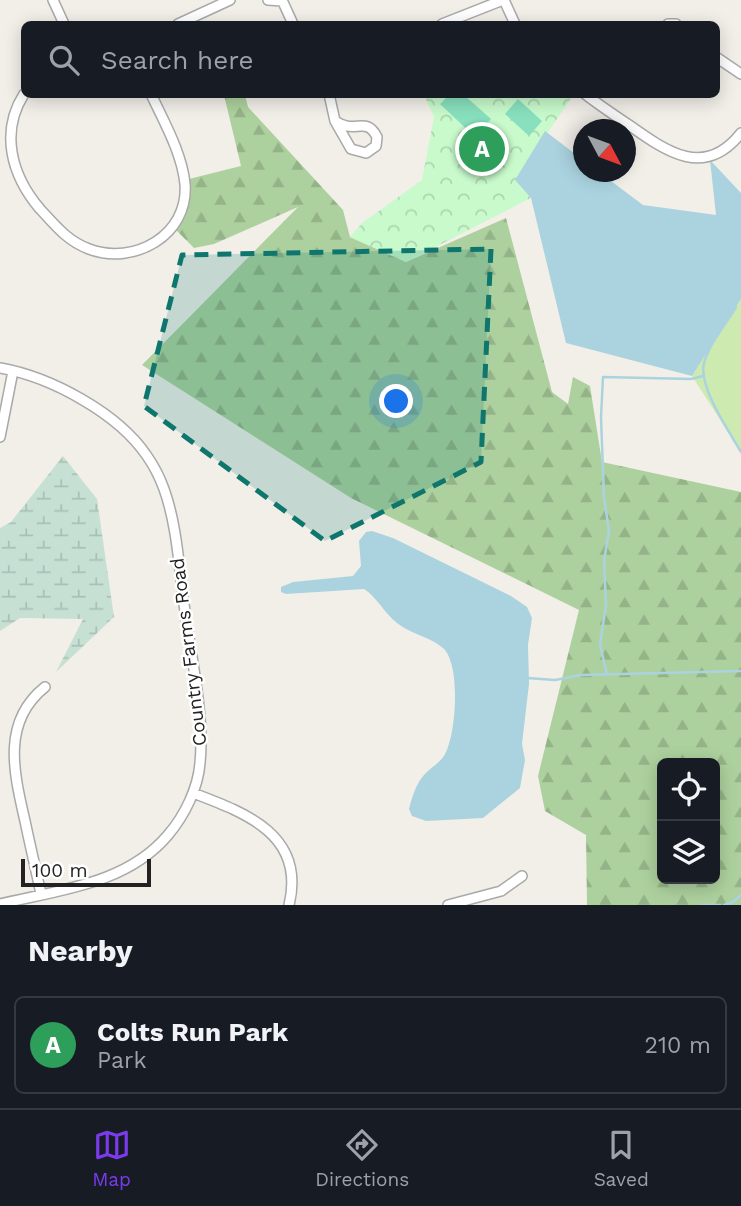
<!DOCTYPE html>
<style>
:root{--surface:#171b24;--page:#20242c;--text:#f1f3f6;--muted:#9ea1a6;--line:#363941;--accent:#7c3aed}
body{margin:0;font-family:"Work Sans",sans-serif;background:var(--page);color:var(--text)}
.controls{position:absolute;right:21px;bottom:21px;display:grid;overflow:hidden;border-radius:10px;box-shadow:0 4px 18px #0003}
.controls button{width:63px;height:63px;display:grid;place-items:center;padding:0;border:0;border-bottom:2px solid var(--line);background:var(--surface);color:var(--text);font:35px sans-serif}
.compass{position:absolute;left:573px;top:119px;width:63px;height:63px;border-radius:50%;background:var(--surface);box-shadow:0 4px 18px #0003;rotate:131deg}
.scale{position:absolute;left:21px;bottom:18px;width:130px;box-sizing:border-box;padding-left:7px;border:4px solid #222;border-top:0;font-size:19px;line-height:24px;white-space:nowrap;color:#222;-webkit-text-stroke:5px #fff;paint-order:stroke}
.you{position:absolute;left:397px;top:402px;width:24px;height:24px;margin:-18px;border:5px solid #fff;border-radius:50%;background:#1a73e8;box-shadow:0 0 0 10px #1a73e833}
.badge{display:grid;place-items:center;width:46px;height:46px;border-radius:50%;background:var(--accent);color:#fff;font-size:23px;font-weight:700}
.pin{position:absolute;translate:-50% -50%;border:4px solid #fff;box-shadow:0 2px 7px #0006}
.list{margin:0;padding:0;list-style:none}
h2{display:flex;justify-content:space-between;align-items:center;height:91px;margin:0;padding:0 28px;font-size:30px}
h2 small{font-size:23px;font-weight:400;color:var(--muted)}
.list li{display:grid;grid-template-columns:46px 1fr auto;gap:21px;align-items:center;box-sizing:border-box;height:98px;margin:0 14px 14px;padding:0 14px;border:2px solid var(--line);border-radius:10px}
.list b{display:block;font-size:26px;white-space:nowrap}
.list p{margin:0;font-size:23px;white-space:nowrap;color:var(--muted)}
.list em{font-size:23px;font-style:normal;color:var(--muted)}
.icon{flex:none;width:38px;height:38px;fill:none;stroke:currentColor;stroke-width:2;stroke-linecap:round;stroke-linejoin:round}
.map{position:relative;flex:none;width:741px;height:905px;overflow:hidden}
.search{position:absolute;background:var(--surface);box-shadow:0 4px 18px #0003;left:21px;right:21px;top:21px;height:77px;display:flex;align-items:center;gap:18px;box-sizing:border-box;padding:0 24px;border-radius:10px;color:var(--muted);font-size:26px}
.sheet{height:203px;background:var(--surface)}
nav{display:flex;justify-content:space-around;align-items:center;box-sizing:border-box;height:98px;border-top:2px solid var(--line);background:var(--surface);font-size:19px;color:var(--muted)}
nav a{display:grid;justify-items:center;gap:4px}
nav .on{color:var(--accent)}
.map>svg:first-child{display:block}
</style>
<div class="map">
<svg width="741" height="905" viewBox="0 0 741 905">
<defs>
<pattern id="forest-firs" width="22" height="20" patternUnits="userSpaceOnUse" patternTransform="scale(1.75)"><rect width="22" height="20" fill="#add19e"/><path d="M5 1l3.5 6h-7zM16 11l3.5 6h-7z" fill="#95b388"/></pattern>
<pattern id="wetland-marsh" width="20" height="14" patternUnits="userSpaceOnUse" patternTransform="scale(1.75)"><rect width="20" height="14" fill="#c6e0d4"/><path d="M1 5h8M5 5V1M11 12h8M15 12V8" fill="none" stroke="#aac0b6"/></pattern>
<pattern id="park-crowns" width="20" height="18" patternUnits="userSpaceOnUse" patternTransform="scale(1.75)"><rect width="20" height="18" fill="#c8facc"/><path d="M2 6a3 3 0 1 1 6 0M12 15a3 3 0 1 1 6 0" fill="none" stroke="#acd6af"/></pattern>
</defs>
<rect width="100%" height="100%" fill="#f2efe9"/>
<path fill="#cdebb0" d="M741 299V452L692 376Z"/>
<path fill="url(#forest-firs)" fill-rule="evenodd" d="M224 95H245L248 107 343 210 350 237 406 262 506 218 552 392 568 404 573 377 590 386 602 462 741 492V905H587L586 835 545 811 538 776 579 610 351 498 142 365 298 207 214 244 194 248 172 226 185 180 241 166ZM662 763H715V879H662Z"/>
<path fill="url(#wetland-marsh)" d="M63 456 97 499 114 617 56 672 83 619 20 618 0 631V528L11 522Z"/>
<path fill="url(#park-crowns)" d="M569 94 572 97 515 180 531 198 406 262 350 237 362 223 422 180 434 117 424 95Z"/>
<path fill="#88e0be" d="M449 95H464L491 119 475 137 440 104Z
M518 99 542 121 529 136 505 114Z"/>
<path fill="#aad3df" d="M545 131 583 160 584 172H599L643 205 716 215 710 160 741 193V299L692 376 566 343 531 198 515 180Z
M372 531 393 538 511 596 527 607 532 618 528 645 529 684 522 744 525 760 520 788 483 818 426 821 412 816 409 809C412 797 416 784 424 775 431 767 442 762 446 752 456 732 461 664 443 648 429 636 412 635 397 623 384 613 377 597 364 589L286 594 281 592V587L293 582 353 576 361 566 359 541 366 532Z"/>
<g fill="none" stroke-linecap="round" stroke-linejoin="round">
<path stroke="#aad3df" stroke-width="2.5" d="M736 307C726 324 709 344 704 363 698 387 729 431 741 452
M607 675 600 644 606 605 604 561 609 531 604 497 601 417 603 377 691 379 703 376
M527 678 555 680 581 675 741 671
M702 905H720
M724 905 733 902 741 895"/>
<g stroke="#a9a9a9" stroke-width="12">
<path id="street" d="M53 0 64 24
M268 0 282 1
M282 0 293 24
M504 0 515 24
M178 24 230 0
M442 24 503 0
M668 24H676
M716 57 741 74
M24 94C0 132 11 175 40 209 55 225 67 241 89 249 134 266 189 235 185 184 182 153 164 122 151 94
M329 94 335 121 351 149 366 153 376 146 377 137C366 115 355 135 335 121
M585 94C599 105 614 115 629 125 667 152 705 179 741 133
M0 368C51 377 118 413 147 456 154 466 160 478 164 489 177 525 179 567 184 604 190 652 205 715 200 763 198 788 185 815 168 835 127 884 59 890 0 904
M0 437 13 371
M193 793C246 813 306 835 289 905
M41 894C36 870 30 845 25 821 14 773 1 722 45 687
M448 905 501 891 522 876"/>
</g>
<use href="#street" stroke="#fff" stroke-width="9"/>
</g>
<path fill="#0f766e" fill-opacity="0.2" stroke="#0f766e" stroke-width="5" stroke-dasharray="14 9" stroke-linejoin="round" d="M491 249 481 462 325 541 144 406 182 255Z"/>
<g text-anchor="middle" stroke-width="5" stroke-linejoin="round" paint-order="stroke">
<g font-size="19" fill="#222" stroke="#fff">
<text transform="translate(188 652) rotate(-97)" y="7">Country Farms Road</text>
</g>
</g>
</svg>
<div class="controls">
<button><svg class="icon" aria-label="locate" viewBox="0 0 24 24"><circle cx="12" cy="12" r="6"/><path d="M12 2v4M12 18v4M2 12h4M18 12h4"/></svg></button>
<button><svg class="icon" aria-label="layers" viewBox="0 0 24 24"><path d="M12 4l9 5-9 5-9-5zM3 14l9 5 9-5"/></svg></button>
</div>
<svg class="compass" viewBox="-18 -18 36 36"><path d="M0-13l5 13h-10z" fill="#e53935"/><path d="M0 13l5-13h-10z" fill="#9ea1a6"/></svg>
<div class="scale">100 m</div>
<div class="you"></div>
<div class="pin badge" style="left:482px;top:149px;background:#2e9e5b">A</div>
<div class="search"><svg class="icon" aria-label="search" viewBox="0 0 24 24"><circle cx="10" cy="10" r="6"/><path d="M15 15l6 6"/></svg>Search here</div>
</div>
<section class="sheet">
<h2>Nearby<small></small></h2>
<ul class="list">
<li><span class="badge" style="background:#2e9e5b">A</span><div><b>Colts Run Park</b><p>Park</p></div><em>210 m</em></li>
</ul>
</section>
<nav>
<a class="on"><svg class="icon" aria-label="map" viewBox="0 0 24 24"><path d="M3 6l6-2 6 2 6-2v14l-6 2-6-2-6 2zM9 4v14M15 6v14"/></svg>Map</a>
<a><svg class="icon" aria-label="directions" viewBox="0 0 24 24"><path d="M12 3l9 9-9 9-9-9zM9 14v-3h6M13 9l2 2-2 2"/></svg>Directions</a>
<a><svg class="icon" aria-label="saved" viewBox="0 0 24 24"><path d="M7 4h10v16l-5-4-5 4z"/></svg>Saved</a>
</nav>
